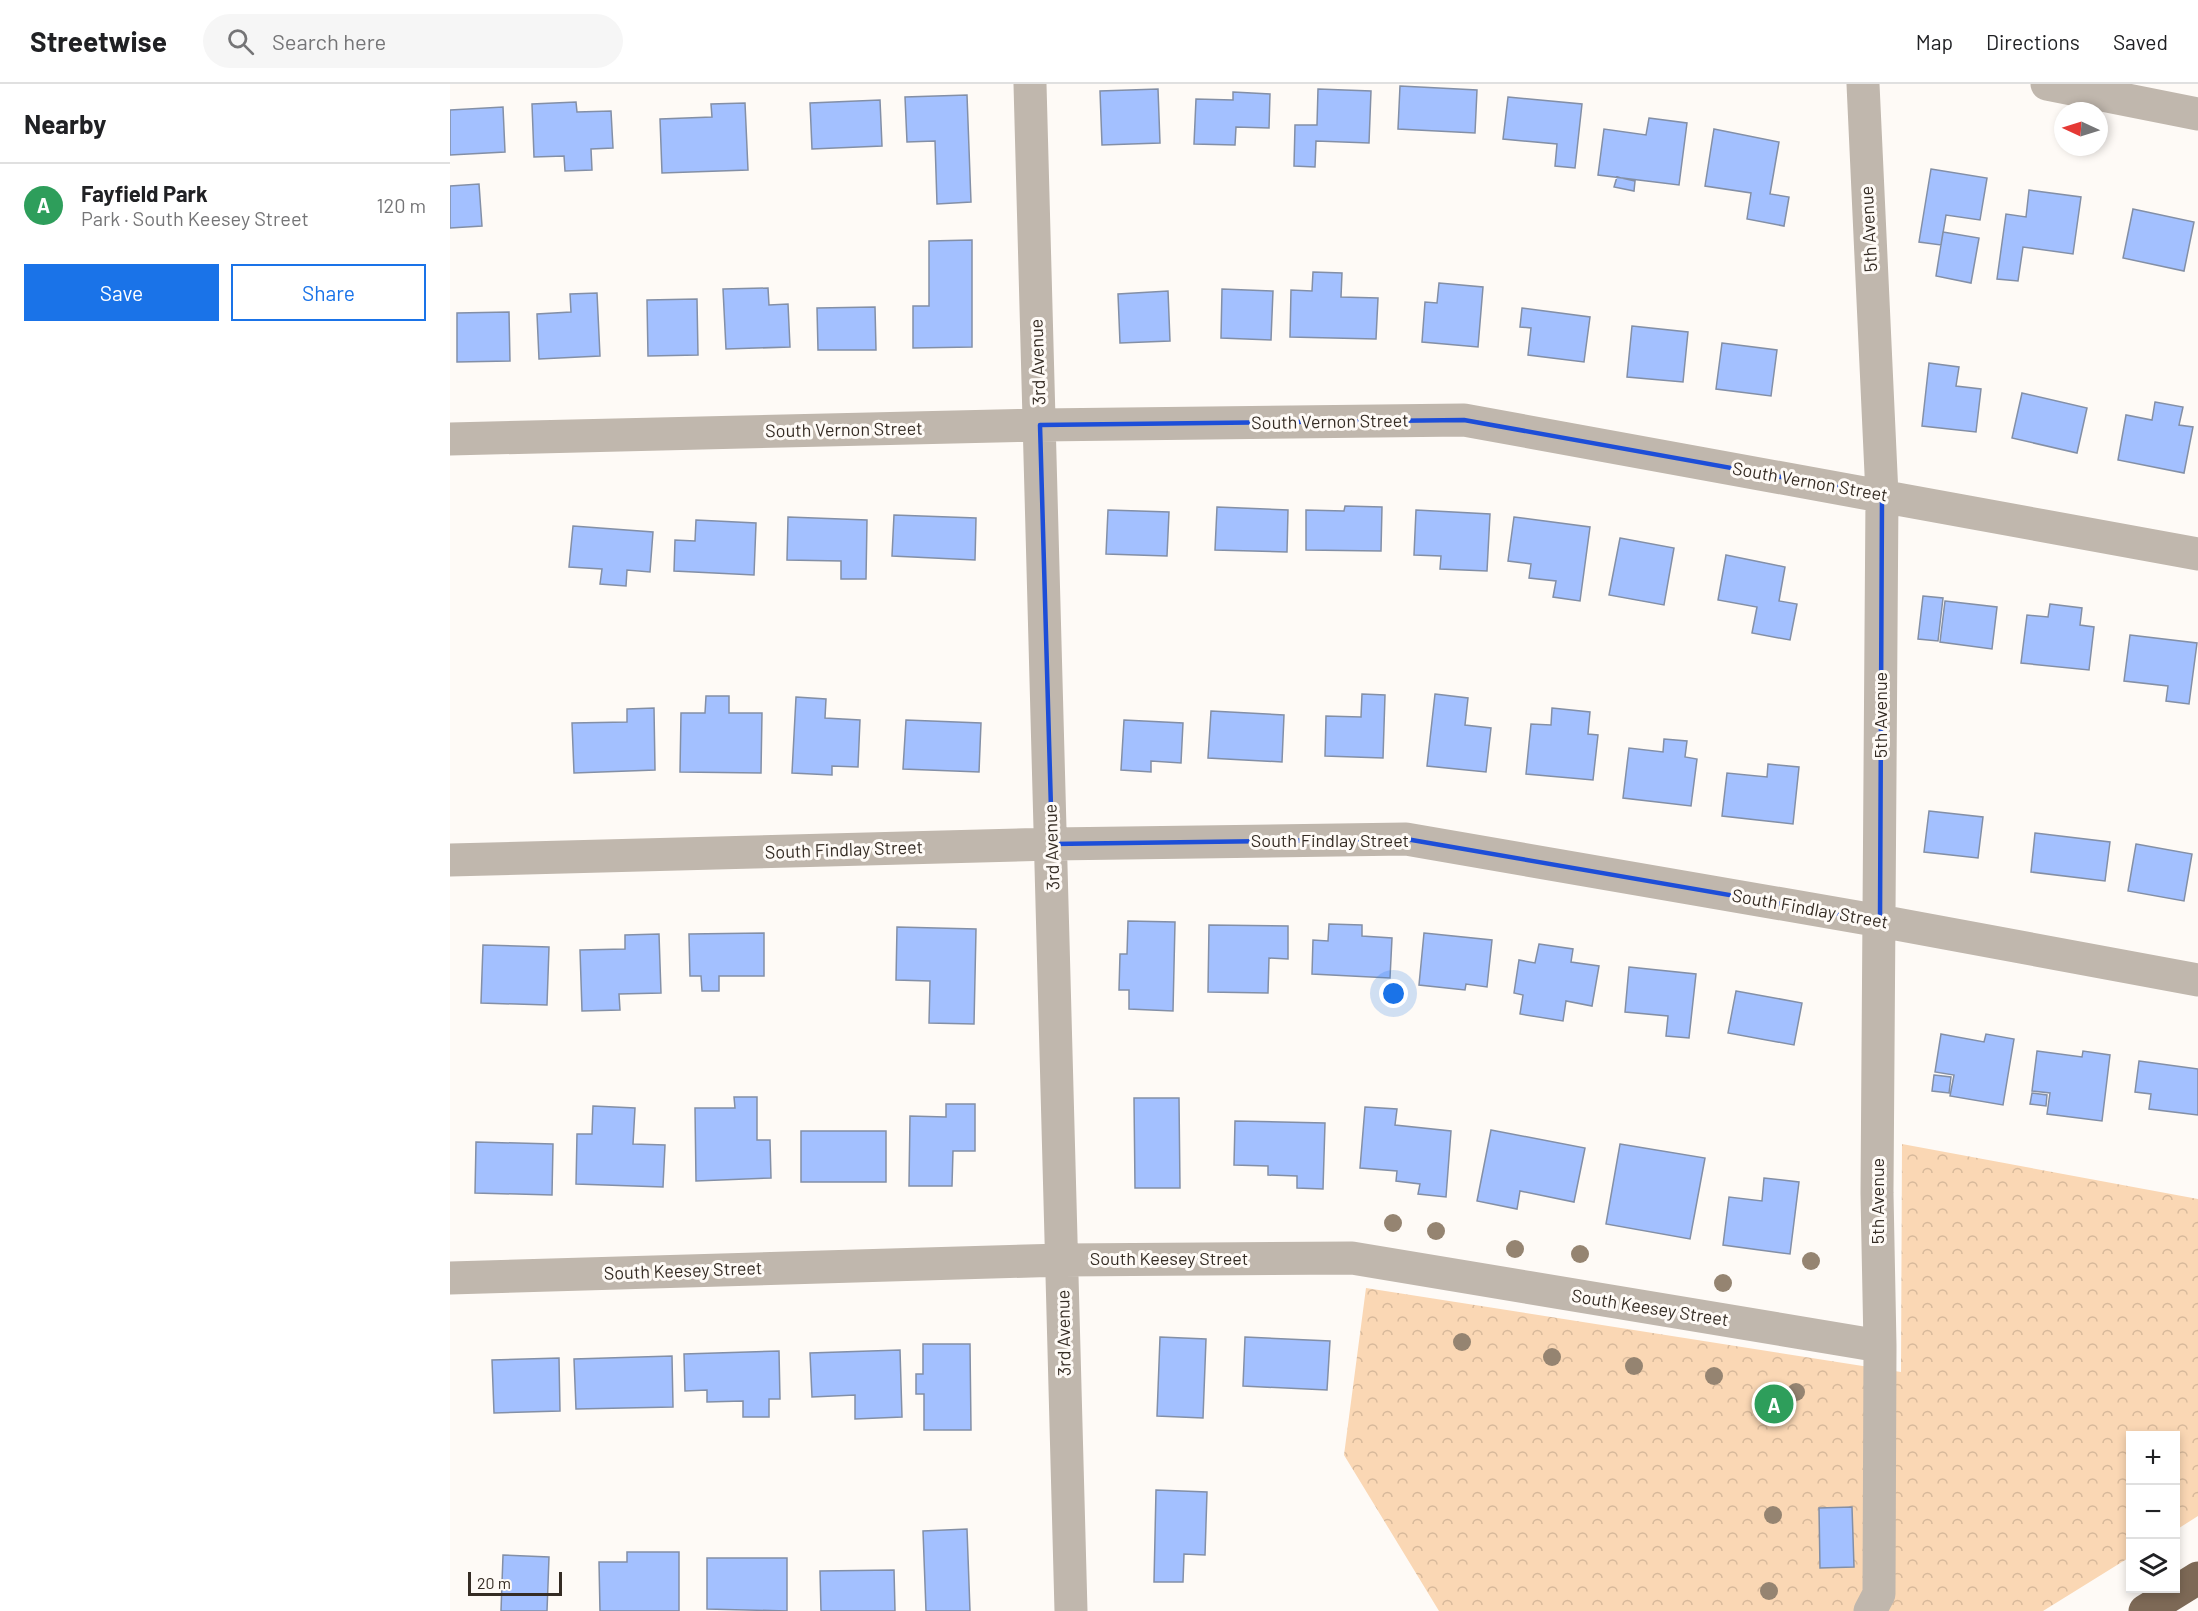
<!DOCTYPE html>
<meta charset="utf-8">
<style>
:root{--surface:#fff;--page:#f6f6f6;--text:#202124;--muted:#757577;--line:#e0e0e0;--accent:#1a73e8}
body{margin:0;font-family:Barlow,sans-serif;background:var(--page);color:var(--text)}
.controls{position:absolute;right:18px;bottom:18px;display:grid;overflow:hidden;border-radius:0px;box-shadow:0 3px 9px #0003}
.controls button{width:54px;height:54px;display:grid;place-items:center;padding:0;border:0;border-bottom:2px solid var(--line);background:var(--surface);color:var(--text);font:30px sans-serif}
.compass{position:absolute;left:1604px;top:18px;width:54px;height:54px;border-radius:50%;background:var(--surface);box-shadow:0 3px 9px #0003;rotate:274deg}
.scale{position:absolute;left:18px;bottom:15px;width:94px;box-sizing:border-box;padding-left:6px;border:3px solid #352c24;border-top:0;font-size:16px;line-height:21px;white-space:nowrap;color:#352c24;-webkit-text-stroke:4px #fefaf6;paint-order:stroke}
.you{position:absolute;left:944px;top:910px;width:21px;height:21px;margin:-15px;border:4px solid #fff;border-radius:50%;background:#1a73e8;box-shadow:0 0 0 9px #1a73e833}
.badge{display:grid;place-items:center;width:39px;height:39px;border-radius:50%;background:var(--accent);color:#fff;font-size:20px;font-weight:700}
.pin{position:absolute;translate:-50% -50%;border:3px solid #fff;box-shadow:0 2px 6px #0006}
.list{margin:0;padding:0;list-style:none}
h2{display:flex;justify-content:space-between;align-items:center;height:78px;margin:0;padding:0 24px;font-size:26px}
h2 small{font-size:20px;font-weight:400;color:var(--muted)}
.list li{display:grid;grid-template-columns:39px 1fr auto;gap:18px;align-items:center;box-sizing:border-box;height:84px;padding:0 24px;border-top:2px solid var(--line)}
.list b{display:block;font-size:22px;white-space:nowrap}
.list p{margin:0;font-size:20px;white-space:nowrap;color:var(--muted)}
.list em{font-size:20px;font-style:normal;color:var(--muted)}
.actions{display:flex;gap:12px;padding:18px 24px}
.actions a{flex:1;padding:14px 0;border:2px solid var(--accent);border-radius:0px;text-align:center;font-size:21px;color:var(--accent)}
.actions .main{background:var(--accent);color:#fff}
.icon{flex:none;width:33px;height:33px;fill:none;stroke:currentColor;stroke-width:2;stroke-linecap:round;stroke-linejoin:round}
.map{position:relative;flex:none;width:1748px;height:1527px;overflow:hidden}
header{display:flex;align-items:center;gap:36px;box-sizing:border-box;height:84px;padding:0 30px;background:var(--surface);border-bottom:2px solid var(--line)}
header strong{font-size:28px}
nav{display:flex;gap:33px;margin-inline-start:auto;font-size:21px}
.search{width:420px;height:54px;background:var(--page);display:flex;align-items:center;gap:15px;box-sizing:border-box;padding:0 21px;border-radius:33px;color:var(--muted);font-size:22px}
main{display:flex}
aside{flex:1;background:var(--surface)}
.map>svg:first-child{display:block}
</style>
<header>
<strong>Streetwise</strong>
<div class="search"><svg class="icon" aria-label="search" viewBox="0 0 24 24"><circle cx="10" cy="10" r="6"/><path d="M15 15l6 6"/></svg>Search here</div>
<nav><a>Map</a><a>Directions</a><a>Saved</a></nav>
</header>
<main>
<aside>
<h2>Nearby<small></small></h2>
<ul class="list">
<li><span class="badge" style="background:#2e9e5b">A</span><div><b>Fayfield Park</b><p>Park · South Keesey Street</p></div><em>120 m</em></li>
</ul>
<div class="actions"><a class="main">Save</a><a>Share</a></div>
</aside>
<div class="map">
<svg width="1748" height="1527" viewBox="0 0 1748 1527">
<defs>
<pattern id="park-crowns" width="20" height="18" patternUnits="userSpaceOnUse" patternTransform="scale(1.5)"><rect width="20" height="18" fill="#fad7b4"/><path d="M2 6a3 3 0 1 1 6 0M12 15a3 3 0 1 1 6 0" fill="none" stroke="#d7b99b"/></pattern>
</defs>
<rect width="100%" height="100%" fill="#fefaf6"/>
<path fill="url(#park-crowns)" d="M1452 1060 1748 1115V1432L1726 1446V1352H1680V1473L1593 1527H989L894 1371 916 1204 1451 1288Z"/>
<path fill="#a3c0ff" stroke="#838fa6" stroke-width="1.5" d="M950 2 1027 6 1025 49 948 45Z
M708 5 710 59 652 61 650 7Z
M868 5 921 7 919 59 866 57 865 83 844 82 845 41H867Z
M783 8 820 10 819 44 786 43 785 61 744 60 746 15 783 16Z
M517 11 521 118 487 120 485 57 457 58 455 13Z
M1058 13 1132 20 1125 84 1105 82 1107 60 1053 55Z
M430 16 432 62 362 65 360 19Z
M126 18 127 28 161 27 163 64 141 65 142 86 115 87 114 72 84 73 82 20Z
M295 19 298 86 212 89 210 35 262 33 261 20Z
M53 23 55 68 0 71V26Z
M1199 34 1237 39 1229 101 1148 91 1154 45 1196 51Z
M1264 45 1329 58 1320 110 1339 113 1334 142 1297 135 1301 109 1255 102Z
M1481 85 1537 94 1530 136 1496 131 1491 161 1469 158Z
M1167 93 1185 97 1184 107 1164 103Z
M29 100 32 142 0 144V102Z
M1579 106 1631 113 1623 170 1573 163 1568 197 1547 195 1556 130 1576 133Z
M1683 125 1744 138 1734 187 1673 174Z
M1493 148 1529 154 1521 199 1486 192Z
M522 156V263L463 264V222H479V157Z
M863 188 892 189 891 213 928 214 926 255 840 253 841 206 862 207Z
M989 199 1033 203 1028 263 972 258 975 218 987 219Z
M318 204 319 221 338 220 340 263 276 265 273 205Z
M772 205 823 207 821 256 771 254Z
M718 207 720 257 670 259 668 210Z
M147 209 150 272 89 275 87 230 121 228 120 210Z
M247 215 248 271 198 272 197 216Z
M425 223 426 266H368L367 224Z
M1072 224 1140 233 1134 278 1078 271 1081 244 1070 243Z
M59 228 60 277 7 278V229Z
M1182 242 1238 248 1233 298 1177 293Z
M1272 259 1327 266 1321 312 1266 305Z
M1479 279 1509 283 1506 302 1531 305 1526 348 1472 342Z
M1572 309 1637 324 1627 369 1562 354Z
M1705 318 1733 323 1729 341 1743 343 1734 389 1668 376 1676 331 1702 336Z
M895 422 932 423 931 467 856 466V426L894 427Z
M767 423 838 426 837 468 765 466Z
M658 426 719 428 717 472 656 470Z
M966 426 1040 430 1037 487 990 485 991 472 964 471Z
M444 431 526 434 525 476 442 472Z
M338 433 417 436 416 495H391V477L337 476Z
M1064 433 1140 443 1130 517 1103 513 1106 497 1079 494 1081 480 1058 477Z
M246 436 306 439 304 491 224 487 225 456 245 457Z
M123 442 203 448 200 488 177 486 176 502 150 500 152 485 119 483Z
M1170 454 1224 464 1214 521 1159 511Z
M1276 471 1335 483 1329 517 1347 520 1340 556 1302 549 1307 523 1268 516Z
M1473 512 1493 514 1488 557 1468 555Z
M1495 517 1547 523 1542 565 1490 558Z
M1600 520 1632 524 1630 541 1644 543 1639 586 1571 579 1577 531 1598 533Z
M1680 551 1747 559 1739 620 1716 617 1718 602 1674 597Z
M912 610 935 611 933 674 875 672 876 632 911 633Z
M985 610 1018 614 1015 641 1041 644 1036 688 977 682Z
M256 612H279V629H312L311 689 230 688 231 629H255Z
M346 613 376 615 375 634 410 636 408 683 382 682V691L342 689Z
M204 624 205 686 124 689 122 639 177 638V625Z
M1102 624 1140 628 1138 650 1148 651 1143 696 1076 690 1081 640 1101 641Z
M761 627 834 631 832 678 758 674Z
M456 636 531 639 529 688 453 685Z
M674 636 733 639 731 679 701 677V688L671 686Z
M1214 655 1237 657 1235 673 1247 675 1241 722 1173 714 1179 664 1213 668Z
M1318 680 1349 683 1343 740 1272 732 1277 689 1317 693Z
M1479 727 1533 733 1528 774 1474 768Z
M1585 749 1660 758 1655 797 1581 788Z
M1686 760 1742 770 1734 817 1678 807Z
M678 837 725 838 723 927 679 925V906H669L670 870H677Z
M879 840 912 841V852L942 854 940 894 862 890 863 856 878 857Z
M759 841 838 842V875L819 874 818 909 758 908Z
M447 843 526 845 524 940 479 939 480 897 446 896Z
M314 849V892H269V907H252L251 892H240L239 850Z
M974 849 1042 856 1037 903 1016 900 1015 906 969 901Z
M209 850 211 909 169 910 170 926 132 927 130 866 175 865V851Z
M1089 860 1123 865 1121 878 1149 882 1142 922 1116 917 1113 937 1070 930 1073 911 1064 909 1069 876 1085 879Z
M33 861 99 863 97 921 31 919Z
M1179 883 1246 890 1239 954 1216 952 1218 932 1175 928Z
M1286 907 1352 919 1344 961 1278 949Z
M1491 950 1534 958 1536 950 1564 955 1553 1021 1500 1012 1504 991 1485 988Z
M1587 967 1632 973 1633 967 1660 971 1652 1037 1597 1030 1600 1009 1582 1007Z
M1689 977 1748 985V1031L1699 1025 1701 1010 1685 1008Z
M1484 991 1501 993 1499 1009 1482 1007Z
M1582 1009 1597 1011 1596 1022 1580 1020Z
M284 1013H307V1056H320L321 1094 246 1097 245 1024H285Z
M684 1014H729L730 1104H685Z
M496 1020H525V1067H503L502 1102H459L460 1032 496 1033Z
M143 1022 185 1024 183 1060 215 1061 213 1103 126 1100 127 1050H142Z
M915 1023 947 1025 945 1041 1001 1047 996 1113 968 1110 970 1100 946 1097 947 1087 910 1084Z
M785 1037 875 1039 873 1105 847 1104V1092L818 1091V1082L784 1081Z
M1041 1046 1135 1064 1124 1118 1070 1107 1067 1125 1027 1117Z
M351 1047H436V1098H351Z
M26 1058 103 1060 102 1111 25 1109Z
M1170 1060 1255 1074 1240 1155 1156 1140Z
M1314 1094 1349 1098 1340 1170 1273 1161 1279 1113 1312 1117Z
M710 1253 756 1255 753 1334 707 1332Z
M795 1253 880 1257 877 1306 793 1302Z
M473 1260H520L521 1346H474V1310H466V1290H473Z
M450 1266 452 1333 405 1335V1311L362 1313 360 1269Z
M329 1267 330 1315H319V1333H293V1317L257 1318V1306L235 1307 234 1270Z
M222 1272 223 1323 126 1325 124 1275Z
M109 1274 110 1327 44 1329 42 1276Z
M706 1406 757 1408 755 1471 734 1470 733 1498H704Z
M1402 1423 1404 1483 1370 1484 1369 1424Z
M517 1445 520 1527H476L473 1447Z
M177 1468H229V1527H150L149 1478H177Z
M53 1471 99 1473 97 1527H51Z
M257 1474H337V1527L257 1525Z
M444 1486 445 1527H371L370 1487Z"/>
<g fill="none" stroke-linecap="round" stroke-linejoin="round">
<path stroke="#c0b7ad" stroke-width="33" d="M580 0 621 1527
M1413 0 1432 411 1427 1109 1430 1262 1429 1510 1420 1527
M1597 0 1748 30
M0 355 590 341 1014 336 1748 470
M0 776 602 760 956 755 1430 837 1748 896
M0 1194 613 1176 902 1174 1430 1262"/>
<path stroke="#7d6956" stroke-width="33" d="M1695 1527 1748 1494"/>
</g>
<g fill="#958471">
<circle cx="943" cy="1139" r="9"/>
<circle cx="986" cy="1147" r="9"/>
<circle cx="1065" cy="1165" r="9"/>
<circle cx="1130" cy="1170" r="9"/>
<circle cx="1361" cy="1177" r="9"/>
<circle cx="1273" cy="1199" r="9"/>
<circle cx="1012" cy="1258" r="9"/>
<circle cx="1102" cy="1273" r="9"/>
<circle cx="1184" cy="1282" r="9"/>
<circle cx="1264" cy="1292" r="9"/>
<circle cx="1346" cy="1308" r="9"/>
<circle cx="1323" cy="1431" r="9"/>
<circle cx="1319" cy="1507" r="9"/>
</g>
<path fill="none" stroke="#1d4ed8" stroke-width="4.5" stroke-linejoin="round" d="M1014 336 1432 411 1430 837 956 755 602 760 590 341Z"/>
<g text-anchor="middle" stroke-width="6" stroke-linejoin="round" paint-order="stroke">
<g font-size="18" fill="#352c24" stroke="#fefaf6">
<text transform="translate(1419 145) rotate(-93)" y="6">5th Avenue</text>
<text transform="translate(588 278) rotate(-92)" y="6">3rd Avenue</text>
<text transform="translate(880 338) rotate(-1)" y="6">South Vernon Street</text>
<text transform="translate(394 346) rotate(-1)" y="6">South Vernon Street</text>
<text transform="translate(1360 398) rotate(10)" y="6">South Vernon Street</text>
<text transform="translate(1431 631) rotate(-90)" y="6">5th Avenue</text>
<text x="880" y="763">South Findlay Street</text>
<text transform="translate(602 763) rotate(-92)" y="6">3rd Avenue</text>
<text transform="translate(394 766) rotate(-2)" y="6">South Findlay Street</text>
<text transform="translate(1360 825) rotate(10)" y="6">South Findlay Street</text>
<text transform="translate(1428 1117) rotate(-90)" y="6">5th Avenue</text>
<text x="719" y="1181">South Keesey Street</text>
<text transform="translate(233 1187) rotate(-2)" y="6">South Keesey Street</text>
<text transform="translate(1200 1224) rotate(9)" y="6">South Keesey Street</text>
<text transform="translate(614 1249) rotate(-91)" y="6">3rd Avenue</text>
</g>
</g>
</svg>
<div class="controls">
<button>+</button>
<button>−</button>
<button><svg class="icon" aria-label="layers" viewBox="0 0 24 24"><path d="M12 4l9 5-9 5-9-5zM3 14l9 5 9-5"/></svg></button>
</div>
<svg class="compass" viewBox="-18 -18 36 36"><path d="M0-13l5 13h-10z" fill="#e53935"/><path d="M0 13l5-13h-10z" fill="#757577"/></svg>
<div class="scale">20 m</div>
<div class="you"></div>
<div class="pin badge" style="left:1324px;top:1320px;background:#2e9e5b">A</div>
</div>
</main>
